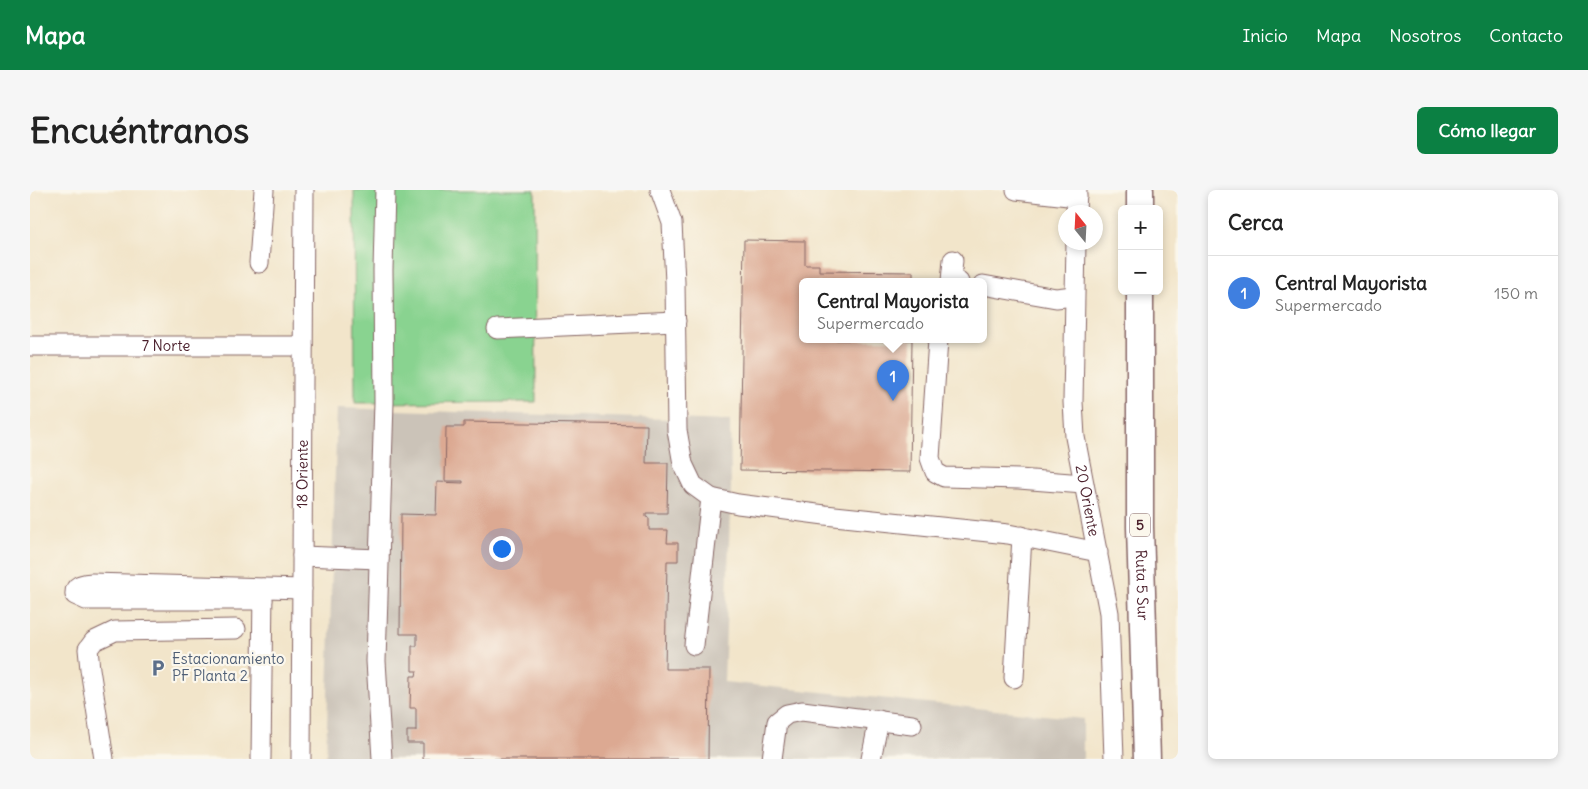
<!DOCTYPE html>
<html lang="es">
<meta charset="utf-8">
<style>
:root{--surface:#fff;--page:#f6f6f6;--text:#222;--muted:#767676;--line:#e0e0e0;--accent:#0b8043}
body{margin:0;font-family:Delius,sans-serif;background:var(--page);color:var(--text)}
.controls{position:absolute;right:15px;top:15px;display:grid;overflow:hidden;border-radius:8px;box-shadow:0 2px 8px #0003}
.controls button{width:45px;height:45px;display:grid;place-items:center;padding:0;border:0;border-bottom:1px solid var(--line);background:var(--surface);color:var(--text);font:25px sans-serif}
.compass{position:absolute;left:1028px;top:15px;width:45px;height:45px;border-radius:50%;background:var(--surface);box-shadow:0 2px 8px #0003;rotate:342deg}
.you{position:absolute;left:471px;top:358px;width:18px;height:18px;margin:-12px;border:4px solid #fff;border-radius:50%;background:#1a73e8;box-shadow:0 0 0 8px #1a73e833}
.badge{display:grid;place-items:center;width:32px;height:32px;border-radius:50%;background:var(--accent);color:#fff;font-size:16px;font-weight:700}
.pin{position:absolute;translate:-50% -41px;filter:drop-shadow(0 1px 2px #0008)}
.pin::after{content:'';position:absolute;top:26px;width:18px;height:15px;background:inherit;clip-path:polygon(0 0,100% 0,50% 100%)}
.popup{position:absolute;left:769px;top:88px;width:188px;height:65px;box-sizing:border-box;display:grid;place-content:center;border-radius:8px;background:var(--surface);filter:drop-shadow(0 1px 4px #0005);font-size:16px;white-space:nowrap;color:var(--muted)}
.popup b{font-size:19px;color:var(--text)}
.popup::after{content:'';position:absolute;left:50%;top:100%;margin-left:-10px;border:10px solid transparent;border-top-color:var(--surface)}
.list{margin:0;padding:0;list-style:none}
h2{display:flex;justify-content:space-between;align-items:center;height:65px;margin:0;padding:0 20px;font-size:21px}
h2 small{font-size:16px;font-weight:400;color:var(--muted)}
.list li{display:grid;grid-template-columns:32px 1fr auto;gap:15px;align-items:center;box-sizing:border-box;height:75px;padding:0 20px;border-top:1px solid var(--line)}
.list b{display:block;font-size:19px;white-space:nowrap}
.list p{margin:0;font-size:16px;white-space:nowrap;color:var(--muted)}
.list em{font-size:16px;font-style:normal;color:var(--muted)}
.map{position:relative;flex:none;width:1148px;height:569px;overflow:hidden;border-radius:8px}
header{display:flex;align-items:center;gap:30px;box-sizing:border-box;height:70px;padding:0 25px;background:var(--accent);color:#fff}
header strong{font-size:24px}
nav{display:flex;gap:28px;margin-inline-start:auto;font-size:18px}
.intro{display:flex;align-items:center;justify-content:space-between;box-sizing:border-box;height:120px;padding:0 30px}
h1{margin:0;font-size:35px}
.button{padding:12px 22px;border-radius:8px;background:var(--accent);color:#fff;font-size:18px;font-weight:700}
main{display:flex;gap:30px;padding:0 30px}
aside{flex:1;background:var(--surface);border-radius:8px;box-shadow:0 2px 8px #0003}
.map>svg:first-child{display:block}
</style>
<header>
<strong>Mapa</strong>
<nav><a>Inicio</a><a>Mapa</a><a>Nosotros</a><a>Contacto</a></nav>
</header>
<div class="intro"><h1>Encuéntranos</h1><a class="button">Cómo llegar</a></div>
<main>
<div class="map">
<svg width="1148" height="569" viewBox="0 0 1148 569">
<rect width="100%" height="100%" fill="#fbf7ec"/>
<filter id="ink" filterUnits="userSpaceOnUse"><feTurbulence type="fractalNoise" baseFrequency=".02" numOctaves="2"/><feDisplacementMap in="SourceGraphic" scale="10" xChannelSelector="R" yChannelSelector="G"/><feConvolveMatrix kernelMatrix="1 2 1 2 8 2 1 2 1" color-interpolation-filters="sRGB"/></filter>
<filter id="wash" filterUnits="userSpaceOnUse"><feTurbulence type="fractalNoise" baseFrequency=".0096" numOctaves="4" result="noise"/><feDisplacementMap in="SourceGraphic" scale="20" xChannelSelector="R" yChannelSelector="G"/><feGaussianBlur stdDeviation="1.12" result="paint"/><feColorMatrix in="noise" values="0 0 0 0 0 0 0 0 0 0 0 0 0 0 0 0 0 1.4 0 .05"/><feComposite in="paint" operator="in"/></filter>
<g filter="url(#wash)">
<rect width="100%" height="100%" fill="#f2e5ca"/>
<path fill="#cbc3b8" d="M307 218 700 231 701 297 694 492 1053 529V569H296Z"/>
<path fill="#89d390" stroke="#6a795e" d="M324 0H505L506 212 325 213Z"/>
<g id="blocks">
<path fill="#dca992" d="M714 50 775 51V75H789V81L883 82V92H773V150H882L880 282 710 280Z
M434 232 617 235 616 273H638L637 323H616V327L619 328V340H638L637 353H648V371H637L635 479H679L678 569H393V553H377V541H386V518H380L381 486H386L387 481H382V456H387V444H370L371 324 406 325 407 292 433 293V291H415L416 237H434Z"/>
</g>
</g>
<g filter="url(#ink)">
<use href="#blocks" fill-opacity="0" stroke="#856463" stroke-width="1"/>
<g fill="none" stroke-linecap="round" stroke-linejoin="round">
<g stroke="#856463" stroke-width="21">
<g id="minor">
<path d="M630 0 642 33 645 92 647 240 653 274 663 295 681 308 708 314 795 325 978 344 1068 362"/>
<path d="M986 0 1047 7"/>
<path d="M1046 22 1047 0"/>
<path id="s1" d="M1046 52 1043 212 1045 247 1079 423 1084 569"/>
<path d="M923 70 921 91 929 92"/>
<path d="M229 73 234 0"/>
<path d="M953 95 1026 108 1044 106"/>
<path d="M467 139 646 131"/>
<path d="M908 150 900 268 905 282 914 287 989 289 1053 294"/>
<path id="s2" d="M0 156H273"/>
<path d="M272 366 349 369"/>
<path d="M233 410H56L45 405C44 394 53 394 62 393L272 399"/>
<path d="M664 455 681 308"/>
<path d="M984 488 992 346"/>
<path d="M74 569 60 479 58 459 64 451 85 441 206 439"/>
<path d="M231 569 233 398"/>
<path id="s3" d="M271 569 274 0"/>
<path d="M352 569 346 471 354 212 353 80 355 0"/>
<path d="M742 569 747 532 757 524 772 521 882 535"/>
<path d="M841 569 849 530"/>
</g>
</g>
<g stroke="#856463" stroke-width="29">
<g id="highway">
<path d="M1110 19V0"/>
<path id="s4" d="M1110 101V337L1117 569"/>
</g>
</g>
<use href="#minor" stroke="#fff" stroke-width="19"/>
<use href="#highway" stroke="#fff" stroke-width="26"/>
</g>
</g>
<defs>
<g id="parking-bare" transform="scale(1.35)"><path d="M-3.5-5.5H1a3.5 3.5 0 0 1 0 7H-1V5.5H-3.5ZM-1-3.4V-.6H.8a1.4 1.4 0 0 0 0-2.8Z" fill="#5c6f8a" stroke="#fbf7ec" stroke-width="2.5" paint-order="stroke"/></g>
</defs>
<g fill-rule="evenodd">
<use href="#parking-bare" x="128" y="478"/>
</g>
<g text-anchor="middle" stroke-width="4.5" stroke-linejoin="round" paint-order="stroke">
<rect fill="#fbf7ec" stroke="#7f6065" stroke-width="1" x="1100" y="323.5" width="20" height="23" rx="4"/>
<g font-size="14" font-weight="bold" fill="#4a1f2b">
<text x="1110" y="340">5</text>
</g>
<g font-size="15" fill="#4a1f2b" stroke="#fbf7ec">
<text dy="5" stroke="none"><textPath href="#s2" startOffset="136">7 Norte</textPath></text>
<text dy="5" stroke="none"><textPath href="#s3" startOffset="285">18 Oriente</textPath></text>
<text dy="5" stroke="none"><textPath href="#s1" startOffset="260">20 Oriente</textPath></text>
<text dy="5" stroke="none"><textPath href="#s4" startOffset="294">Ruta 5 Sur</textPath></text>
</g>
<g font-size="15" fill="#4e5e75" stroke="#fbf7ec" text-anchor="start">
<text x="142" y="474">Estacionamiento<tspan x="142" dy="17">PF Planta 2</tspan></text>
</g>
</g>
</svg>
<div class="controls">
<button>+</button>
<button>−</button>
</div>
<svg class="compass" viewBox="-18 -18 36 36"><path d="M0-13l5 13h-10z" fill="#e53935"/><path d="M0 13l5-13h-10z" fill="#767676"/></svg>
<div class="you"></div>
<div class="pin badge" style="left:863px;top:211px;background:#3f7fe0">1</div>
<div class="popup"><b>Central Mayorista</b>Supermercado</div>
</div>
<aside>
<h2>Cerca<small></small></h2>
<ul class="list">
<li><span class="badge" style="background:#3f7fe0">1</span><div><b>Central Mayorista</b><p>Supermercado</p></div><em>150 m</em></li>
</ul>
</aside>
</main>
